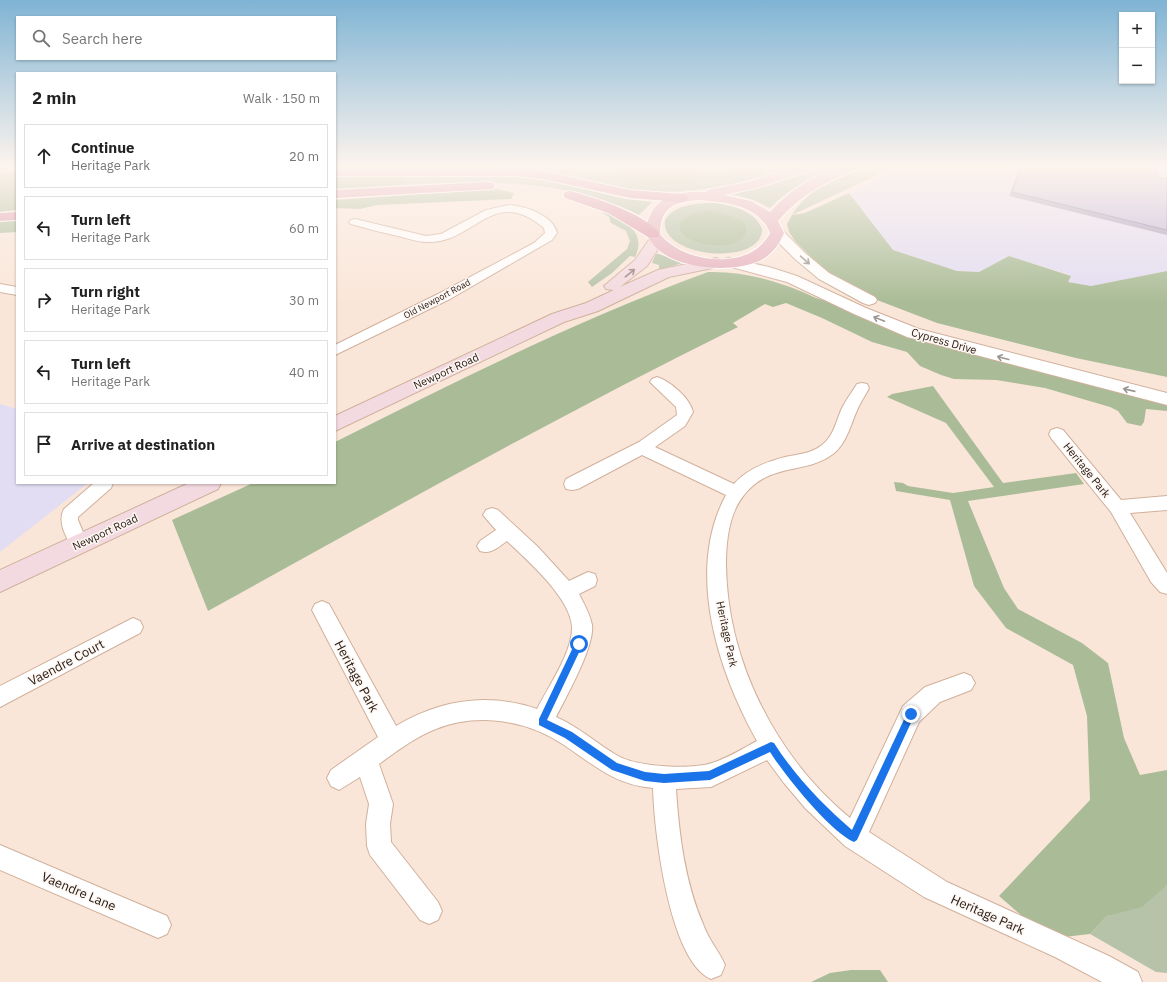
<!DOCTYPE html>
<meta charset="utf-8">
<style>
:root{--surface:#fff;--page:#f6f6f6;--text:#222;--muted:#767676;--line:#e0e0e0}
body{margin:0;font-family:"IBM Plex Sans",sans-serif;background:var(--page);color:var(--text)}
.controls{position:absolute;right:12px;top:12px;display:grid;overflow:hidden;border-radius:0px;box-shadow:0 1px 3px #0004}
.controls button{width:36px;height:36px;display:grid;place-items:center;padding:0;border:0;border-bottom:1px solid var(--line);background:var(--surface);color:var(--text);font:20px sans-serif}
.stop{position:absolute;width:12px;height:12px;margin:-9px;border:3px solid #1a73e8;border-radius:50%;background:#fff}
.stop.end{background:#1a73e8;border-color:#fff;box-shadow:0 1px 4px #0008}
.list{margin:0;padding:0;list-style:none}
h2{display:flex;justify-content:space-between;align-items:center;height:52px;margin:0;padding:0 16px;font-size:17px}
h2 small{font-size:13px;font-weight:400;color:var(--muted)}
.list li{display:grid;grid-template-columns:26px 1fr auto;gap:12px;align-items:center;box-sizing:border-box;height:64px;margin:0 8px 8px;padding:0 8px;border:1px solid var(--line);border-radius:0px}
.list b{display:block;font-size:15px;white-space:nowrap}
.list p{margin:0;font-size:13px;white-space:nowrap;color:var(--muted)}
.list em{font-size:13px;font-style:normal;color:var(--muted)}
.icon{flex:none;width:22px;height:22px;fill:none;stroke:currentColor;stroke-width:2;stroke-linecap:round;stroke-linejoin:round}
.map{position:relative;flex:none;width:1167px;height:982px;overflow:hidden}
.search{position:absolute;background:var(--surface);box-shadow:0 1px 3px #0004;left:16px;top:16px;width:320px;height:44px;display:flex;align-items:center;gap:10px;box-sizing:border-box;padding:0 14px;border-radius:0px;color:var(--muted);font-size:15px}
.panel{position:absolute;background:var(--surface);box-shadow:0 1px 3px #0004;left:16px;top:72px;width:320px;height:412px;border-radius:0px}
.map>svg:first-child{display:block}
</style>
<div class="map">
<svg width="1167" height="982" viewBox="0 0 1167 982">
<rect width="100%" height="100%" fill="#fae6d9"/>
<path fill="#e2ddf3" d="M904 166H1167V271L1091 286 1068 282 1070 275 1009 256 979 272 957 271 893 250 849 193Z
M0 404 17 409V483H88L0 552Z"/>
<path fill="#b6c3a9" d="M600 166H615V168L633 182 651 186 694 184 686 166H713L726 173 740 174 799 166C749 183 697 195 644 191 600 187 559 172 515 168L574 169Z
M823 166H841C815 176 790 187 770 208L754 200 730 194 766 186Z
M867 166H896L792 215C808 189 839 175 867 166Z
M389 175 510 176 550 181 625 199 652 202 639 215C559 177 487 181 401 185L405 182Z
M715 203C733 206 754 210 762 229 763 267 659 258 665 220 675 204 698 203 715 203Z
M596 208C617 218 649 228 635 257L630 256 612 273 592 287 588 282 627 249 630 241 626 231 611 223 609 217Z
M656 254H659L682 263 659 270V265L652 263Z
M1167 885V973L1156 972 1090 934 1107 916 1119 912Z"/>
<path fill="#aabc97" d="M335 166H600L574 169Z
M615 166H686L702 178 694 184 651 186 633 183 617 174Z
M713 166H790C771 171 747 178 728 173 723 172 718 168 713 166Z
M17 170V210L0 212V173Z
M389 175 403 178 405 182 401 185 335 189V176Z
M496 189 514 193 511 199 377 205 360 209 335 208V200Z
M849 193 893 250 957 271 979 272 1009 256 1071 276 1068 282 1091 286 1167 271V377L1076 358 937 323 864 295 826 272 795 241 789 232 787 224 792 215 805 213Z
M705 211C715 211 759 218 743 237 731 250 701 246 688 238 666 223 692 213 705 211Z
M17 220V232L0 233V221Z
M708 272C746 271 782 282 816 298L1167 402V411L1146 409 1144 422 1141 426 1127 423 1118 411 1110 407 1045 388 996 380 954 379 941 375 920 366 907 352 872 342 822 318 786 303 773 307 765 304 733 323 738 327C558 416 383 514 208 611L172 520 253 483H335V442C457 381 579 319 708 272Z
M933 386 1003 483 1076 473 1084 484 968 501 1004 588 1018 609 1082 643 1108 663 1124 738 1140 775 1167 770V885L1142 907 1107 916 1090 934 1055 938 1029 922 999 896 1090 800 1087 716 1073 665 1006 628 974 586 950 500 896 491 894 482 903 483 908 486 953 493 994 487 946 423 887 397 892 394Z
M851 970H880L888 982H811L830 973Z"/>
<g fill="none" stroke-linecap="round" stroke-linejoin="round">
<g stroke="#d0b09b" stroke-width="2">
<path id="minor" d="M509 205C525 206 553 215 557 233L552 240 450 299 335 355V345L440 293 534 243 545 233 544 228C492 184 474 245 426 242 418 242 410 239 402 237 385 233 368 229 351 224L349 222 351 220 355 219 426 236 441 234 486 210Z
M0 284 17 287V295L0 292Z
M657 377C670 381 690 398 693 412L685 426 655 447 734 484C747 469 766 462 785 457 798 454 811 454 822 445 834 436 836 421 842 408 846 400 852 392 857 384L862 383 867 384 869 388C866 394 862 400 859 406 851 422 848 442 833 454 805 475 770 462 744 495 729 513 726 542 726 564 727 661 776 757 850 818L903 706 925 687 964 673 971 676 975 683 971 690 940 702 919 722 869 832 947 882 1109 956 1138 972 1142 982H1102L1055 957 924 897 845 846 806 809 784 783 767 760 711 787 676 789C679 835 685 882 703 924 708 939 719 951 725 965L721 975 711 979C669 961 654 830 653 788 615 785 594 765 564 745 527 720 477 712 436 729 415 737 397 751 379 764L393 804 390 824 391 842 438 902 442 911 438 920 429 924 420 920 370 855 367 846 366 824 369 804 360 777 339 790 331 786 327 778 331 770 378 737 312 610 315 604 322 601 329 604 396 726C440 700 487 692 537 709 548 687 572 653 572 628 572 599 527 560 507 541 498 547 491 555 480 551L477 546 480 541 496 530 483 515 486 510 492 508 498 510 538 547 569 581 588 572 595 574 597 580 595 586 579 594C584 604 590 614 592 625 595 646 566 697 556 717 579 727 597 744 618 756 638 767 691 770 712 763 728 758 742 749 757 741 718 671 685 571 726 495L642 455 578 489 572 490 566 489 564 484 566 479 639 442 677 415 676 407 650 382 652 379Z
M1057 428 1063 430 1121 500 1167 496V510L1130 513 1167 573V594L1160 592 1151 582 1111 512 1051 438 1049 434 1051 430Z
M94 483H113L111 488 78 517V520L88 544 85 549 79 552 73 549C66 537 57 522 64 509Z
M133 618 140 621 143 627 140 633 0 707V686Z
M0 845 167 916 171 925 167 934 158 938 0 870Z"/>
</g>
<g stroke="#d0b09b" stroke-width="2">
<path id="tertiary" d="M777 229 782 230 805 253 829 273 875 297 877 300 875 303 869 305 863 303 819 279 795 259 772 236 770 233 772 230Z
M729 258 769 267 797 276 866 308 919 329 1167 393V405L907 337 854 314 787 282 724 265 722 262 724 259Z"/>
</g>
<g stroke="#d0b09b" stroke-width="2">
<path id="secondary" d="M656 235 661 237 664 240 647 266 620 287 658 270 716 258 722 260 724 263 722 266 669 277 598 311 564 322 335 431V416L552 314 586 303 614 290 606 289 604 286 635 260 651 237Z
M189 483H221L218 489 0 592V570Z"/>
</g>
<g stroke="#fff" stroke-width="2">
<path id="primary" d="M797 166H816L815 169 756 188 724 195 751 201 770 212C793 187 825 166 859 166L858 169C824 183 803 193 778 221L784 233C780 243 773 253 763 259 738 273 688 270 664 254 656 249 651 242 646 234 647 199 675 190 706 192L707 190 748 182ZM698 200C725 202 759 205 770 233 750 272 684 264 660 234 661 206 674 203 698 200Z"/>
</g>
<g stroke="#fff" stroke-width="2">
<path id="trunk" d="M335 168H516L543 171 630 190 681 194 686 195 688 198 686 201 681 202 630 198 543 179 516 176H335Z
M488 182 493 183 495 186 493 189 335 198V190Z
M570 191C594 197 646 214 660 234L658 237H648L608 213 565 198 563 195 565 192Z
M17 212V220L0 221V213Z"/>
</g>
<g stroke="#fff" stroke-width="2">
<path id="motorway" d="M0 166H9L8 169 0 171Z"/>
</g>
<use href="#minor" fill="#fff" fill-rule="evenodd"/>
<use href="#tertiary" fill="#fff" fill-rule="evenodd"/>
<use href="#secondary" fill="#f3dae0" fill-rule="evenodd"/>
<use href="#primary" fill="#e6b5c0" fill-rule="evenodd"/>
<use href="#trunk" fill="#de9cab" fill-rule="evenodd"/>
<use href="#motorway" fill="#d68396" fill-rule="evenodd"/>
</g>
<path fill="#a79dbd" d="M1021 166H1157L1156 177 1167 179V235L1009 196Z"/>
<path fill="#c2b6dc" stroke="#887f9a" d="M1021 166H1157L1156 177 1167 179V230L1012 192Z"/>
<defs><path id="oneway-shaft" d="M-6 0H5M1.5-3L5.5 0L1.5 3" fill="none" stroke-width="1.6" stroke-linecap="round" stroke-linejoin="round"/></defs>
<g stroke="#9c9793">
<use href="#oneway-shaft" transform="translate(805 260) rotate(41)"/>
<use href="#oneway-shaft" transform="translate(879 319) rotate(-158)"/>
<use href="#oneway-shaft" transform="translate(1003 358) rotate(-165)"/>
<use href="#oneway-shaft" transform="translate(1129 390) rotate(-167)"/>
</g>
<use stroke="#958282" href="#oneway-shaft" transform="translate(630 273) rotate(-39)"/>
<linearGradient id="sky" x2="0" y2="1"><stop stop-color="#7fb4d4"/><stop offset="0.55" stop-color="#fdf4ee"/><stop offset="1" stop-color="#fdf4ee" stop-opacity="0"/></linearGradient>
<rect width="1167" height="303" fill="url(#sky)"/>
<path fill="#1a73e8" d="M579 640 583 644 547 720 572 732 617 763 645 772 664 774 709 771 771 742 774 743C795 776 823 805 852 830L908 711H914L915 714 857 840 854 842C830 832 784 774 770 752L710 780 664 783 645 781 612 770 565 738 539 725V719L576 641Z"/>
<g text-anchor="middle" stroke-width="3" stroke-linejoin="round" paint-order="stroke">
<g font-size="9" fill="#22170f" stroke="#fdf6f2">
<text transform="translate(437 299) rotate(-28)" y="3">Old Newport Road</text>
</g>
<g font-size="11" fill="#22170f" stroke="#fdf6f2">
<text transform="translate(944 341) rotate(16)" y="4">Cypress Drive</text>
<text transform="translate(446 371) rotate(-25)" y="4">Newport Road</text>
<text transform="translate(1087 470) rotate(51)" y="4">Heritage Park</text>
<text transform="translate(105 532) rotate(-25)" y="4">Newport Road</text>
<text transform="translate(727 634) rotate(78)" y="4">Heritage Park</text>
</g>
<g font-size="13" fill="#22170f" stroke="#fdf6f2">
<text transform="translate(66 662) rotate(-28)" y="5">Vaendre Court</text>
<text transform="translate(357 676) rotate(62)" y="5">Heritage Park</text>
<text transform="translate(79 891) rotate(23)" y="5">Vaendre Lane</text>
<text transform="translate(988 914) rotate(24)" y="5">Heritage Park</text>
</g>
</g>
</svg>
<div class="controls">
<button>+</button>
<button>−</button>
</div>
<div class="stop" style="left:579px;top:644px"></div>
<div class="stop end" style="left:911px;top:714px"></div>
<div class="search"><svg class="icon" aria-label="search" viewBox="0 0 24 24"><circle cx="10" cy="10" r="6"/><path d="M15 15l6 6"/></svg>Search here</div>
<section class="panel">
<h2>2 min<small>Walk · 150 m</small></h2>
<ul class="list">
<li><svg class="icon" aria-label="ahead" viewBox="0 0 24 24"><path d="M12 20V5M6 11l6-6 6 6"/></svg><div><b>Continue</b><p>Heritage Park</p></div><em>20 m</em></li>
<li><svg class="icon" aria-label="left" viewBox="0 0 24 24"><path d="M17 20v-9H6M10 6l-5 5 5 5"/></svg><div><b>Turn left</b><p>Heritage Park</p></div><em>60 m</em></li>
<li><svg class="icon" aria-label="right" viewBox="0 0 24 24"><path d="M7 20v-9h11M14 6l5 5-5 5"/></svg><div><b>Turn right</b><p>Heritage Park</p></div><em>30 m</em></li>
<li><svg class="icon" aria-label="left" viewBox="0 0 24 24"><path d="M17 20v-9H6M10 6l-5 5 5 5"/></svg><div><b>Turn left</b><p>Heritage Park</p></div><em>40 m</em></li>
<li><svg class="icon" aria-label="arrive" viewBox="0 0 24 24"><path d="M6 21V4h12l-3 4 3 4H6"/></svg><div><b>Arrive at destination</b></div></li>
</ul>
</section>
</div>
